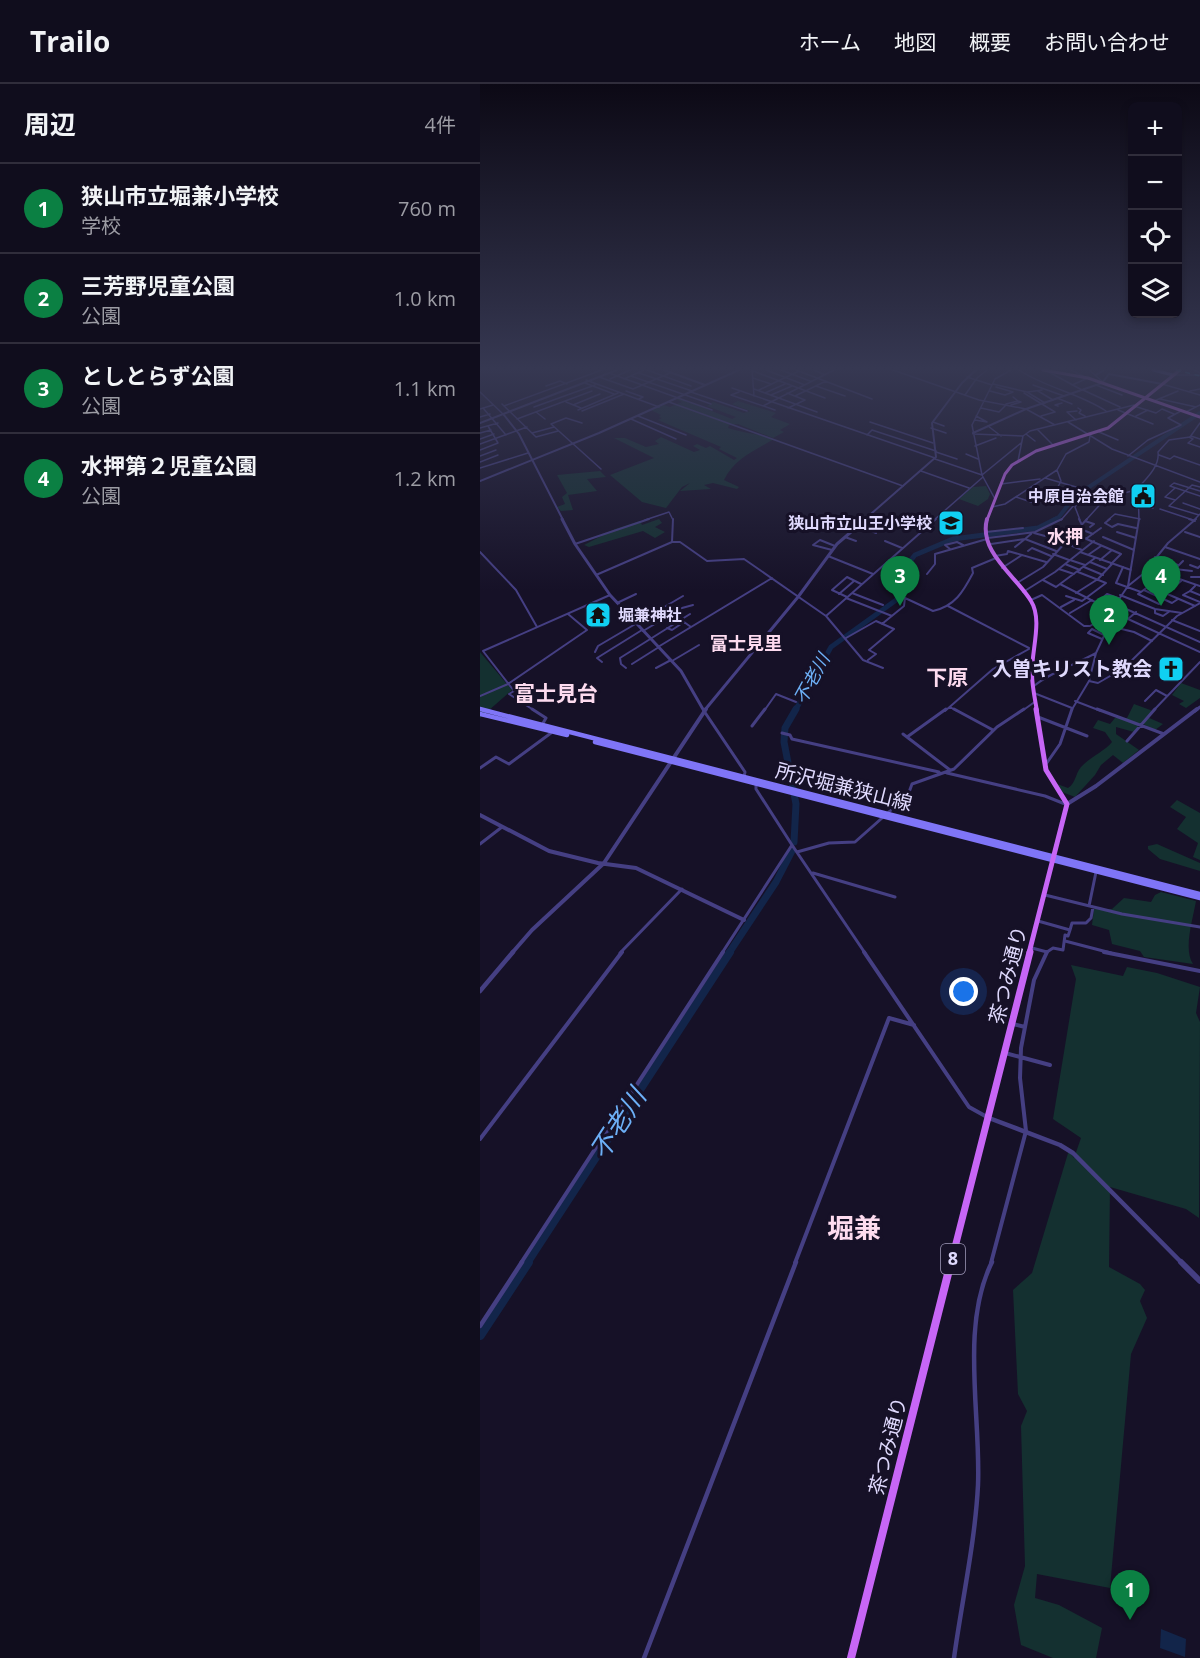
<!DOCTYPE html>
<html lang="ja">
<meta charset="utf-8">
<style>
:root{--surface:#100d1d;--page:#191626;--text:#f1f3f6;--muted:#9c9ca4;--line:#302d3b;--accent:#0b8043}
body{margin:0;font-family:"Open Sans","Noto Sans JP",sans-serif;background:var(--page);color:var(--text)}
.controls{position:absolute;right:18px;top:18px;display:grid;overflow:hidden;border-radius:9px;box-shadow:0 3px 9px #0003}
.controls button{width:54px;height:54px;display:grid;place-items:center;padding:0;border:0;border-bottom:2px solid var(--line);background:var(--surface);color:var(--text);font:30px sans-serif}
.you{position:absolute;left:484px;top:908px;width:21px;height:21px;margin:-15px;border:4px solid #fff;border-radius:50%;background:#1a73e8;box-shadow:0 0 0 9px #1a73e833}
.badge{display:grid;place-items:center;width:39px;height:39px;border-radius:50%;background:var(--accent);color:#fff;font-size:20px;font-weight:700}
.pin{position:absolute;translate:-50% -50px;filter:drop-shadow(0 2px 3px #0008)}
.pin::after{content:'';position:absolute;top:32px;width:21px;height:18px;background:inherit;clip-path:polygon(0 0,100% 0,50% 100%)}
.list{margin:0;padding:0;list-style:none}
h2{display:flex;justify-content:space-between;align-items:center;height:78px;margin:0;padding:0 24px;font-size:26px}
h2 small{font-size:20px;font-weight:400;color:var(--muted)}
.list li{display:grid;grid-template-columns:39px 1fr auto;gap:18px;align-items:center;box-sizing:border-box;height:90px;padding:0 24px;border-top:2px solid var(--line)}
.list b{display:block;font-size:22px;white-space:nowrap}
.list p{margin:0;font-size:20px;white-space:nowrap;color:var(--muted)}
.list em{font-size:20px;font-style:normal;color:var(--muted)}
.icon{flex:none;width:33px;height:33px;fill:none;stroke:currentColor;stroke-width:2;stroke-linecap:round;stroke-linejoin:round}
.map{position:relative;flex:none;width:720px;height:1574px;overflow:hidden}
header{display:flex;align-items:center;gap:36px;box-sizing:border-box;height:84px;padding:0 30px;background:var(--surface);border-bottom:2px solid var(--line)}
header strong{font-size:28px}
nav{display:flex;gap:33px;margin-inline-start:auto;font-size:21px}
main{display:flex}
aside{flex:1;background:var(--surface)}
.map>svg:first-child{display:block}
</style>
<header>
<strong>Trailo</strong>
<nav><a>ホーム</a><a>地図</a><a>概要</a><a>お問い合わせ</a></nav>
</header>
<main>
<aside>
<h2>周辺<small>4件</small></h2>
<ul class="list">
<li><span class="badge">1</span><div><b>狭山市立堀兼小学校</b><p>学校</p></div><em>760 m</em></li>
<li><span class="badge">2</span><div><b>三芳野児童公園</b><p>公園</p></div><em>1.0 km</em></li>
<li><span class="badge">3</span><div><b>としとらず公園</b><p>公園</p></div><em>1.1 km</em></li>
<li><span class="badge">4</span><div><b>水押第２児童公園</b><p>公園</p></div><em>1.2 km</em></li>
</ul>
</aside>
<div class="map">
<svg width="720" height="1574" viewBox="0 0 720 1574">
<rect width="100%" height="100%" fill="#161127"/>
<path fill="#143030" d="M199 314 252 335 256 333 227 322 233 318 264 329 270 327 252 320 258 317 296 329 291 333 310 340 300 346 304 348 293 354 258 340 249 341 248 344C266 350 277 349 294 355 274 367 254 375 244 396L259 403 257 405 233 399 224 401 231 405 200 407 210 399 202 403 186 424 162 418 130 391 174 374 134 354H145L166 363 179 360 175 357 181 353 214 368 220 366 213 362 217 360 226 364 230 362 254 376 257 374 239 365 241 363 178 336 182 334 179 333 181 331 171 326 184 321 190 323 202 318 196 315Z
M120 387 126 393 107 395 117 407 88 411 93 426 81 427 77 423 85 420 82 413 87 409 77 391Z
M506 402 510 410 508 415 498 422 479 415 493 403Z
M179 435 182 439 175 443 185 448 175 454 163 447 109 463 104 461 135 445 160 437 162 441Z
M0 568 32 606 0 634Z
M701 599 720 606V614L706 624 699 620 704 617 692 611Z
M654 620 673 627 667 633 683 640 675 646 661 639 654 648 636 643V650L659 666 643 679 633 671 621 681 615 691 595 713 582 708 577 700 588 704C596 699 595 690 601 683 610 673 625 667 632 658L625 648 613 644 618 636 630 640 635 634H647Z
M697 716 720 729V776L713 773 718 759 697 745 706 733 690 723Z
M677 760 720 779V787L680 775 668 765V762Z
M681 808 716 817C713 835 703 865 713 880L664 873 660 867 632 860 629 846 612 841 614 825H632L644 814 671 818 675 811Z
M591 881 643 892 647 883 677 889 720 903 716 929 720 938 719 1134 706 1125 630 1103 629 1183 660 1200 665 1206 660 1217 667 1234 651 1270 630 1504 557 1490 555 1514 579 1521 622 1544 616 1574H573L541 1561 534 1521 545 1482 541 1342 547 1327 538 1310 533 1206 552 1189 589 1066 594 1074 601 1054 573 1035 596 895Z"/>
<path fill="#12254a" d="M681 1545 706 1555 705 1573 680 1564Z"/>
<g fill="none" stroke-linecap="round" stroke-linejoin="round">
<path stroke="#12254a" stroke-width="4" d="M573 436 579 433 594 413 720 329"/>
<path stroke="#12254a" stroke-width="5" d="M315 627 351 563 419 514 427 481 435 471 473 455 558 444 576 435"/>
<path stroke="#12254a" stroke-width="7" d="M314 758 316 720 304 658 305 644 316 625
M249 869 296 798 312 767"/>
<path stroke="#12254a" stroke-width="8" d="M47 1179 250 868"/>
<path stroke="#12254a" stroke-width="10" d="M0 1251 48 1178"/>
<path stroke="#453f83" stroke-width="1.5" d="M167 286 211 302
M272 286 274 312
M286 286 325 301
M301 286 330 297
M316 286 392 315
M334 286 345 291
M413 286 499 316 546 325 575 341
M539 286C566 304 599 309 626 327
M591 286 603 292
M609 286 623 298
M715 286 720 289
M273 287 345 314
M567 287 602 306
M129 289 198 314
M159 289 212 307
M616 291 624 286
M693 291H720
M151 292 231 320
M119 293 153 305 190 289
M487 293 512 301
M273 294 291 300
M130 295 150 286
M144 295 164 286
M106 296 179 323
M105 299 134 310
M513 300 547 308 565 319
M682 300 720 311
M553 301 584 312
M592 301 608 294
M616 301 642 311
M66 302 80 297 87 300
M336 302 365 312
M252 304 455 374
M274 305 337 328
M279 306 319 287
M603 306 640 323
M146 307 163 313 159 315
M510 307 525 311 533 308 516 303
M558 307 573 316
M710 307 720 305
M0 308 24 331
M211 308 267 327
M259 308 251 311 295 326
M548 308 562 306
M285 309 305 300
M307 309 325 316
M544 309 575 328 561 332
M291 311 312 302
M485 311 497 294 507 286
M315 312 346 297
M198 314 232 326
M577 314 592 320
M680 315 716 323
M674 317 698 307
M86 318 101 324
M189 318 423 402
M22 320 56 353 78 347
M526 320 538 317 533 313
M93 321 120 310
M531 321 541 318 538 317
M24 322 122 286
M283 322 354 286
M578 322 575 321 582 319
M654 322 676 329 682 325 694 330
M54 323 115 301
M3 324 26 351
M308 324 325 316
M501 324 519 328 526 321
M598 324 601 326 599 329 605 332
M0 325 13 321
M98 326 138 309
M638 326 673 340
M102 327 144 310
M701 327 688 334 701 341
M56 328 65 335
M706 328 720 321
M158 332 206 351
M656 332 668 326
M0 333 10 330
M37 335 112 307
M151 335 196 355
M495 336 507 338 496 332
M596 336 587 328 597 327
M390 338 453 359
M453 338 464 342
M588 338 632 365 720 398
M102 339 86 334 71 340 121 385
M508 342 521 352
M0 344 18 339
M451 344 466 349
M557 345 574 362
M619 348 638 356
M0 349 11 346
M52 349 74 343
M493 350 543 352 550 347 654 321
M546 350 555 357
M387 351 392 346 456 367
M711 352 720 355
M709 353 713 355 708 359 720 363
M0 355 14 350
M0 360 47 343
M495 362 516 354
M0 366 18 359 8 342
M456 368 477 375
M486 370 498 375
M679 371 690 375 694 372 720 381
M0 372 16 366
M648 372 668 356 701 341
M455 375 502 391 541 359
M538 377 543 352
M0 378 18 371
M0 384 48 369
M441 387 489 404
M565 394 610 407 602 412 595 423 600 436
M521 400 560 395
M690 402 694 399 720 407
M690 402 720 412
M695 404 685 413 695 416
M536 413 554 419
M515 415 502 391 492 341 515 295 531 286
M571 416 581 397 577 386
M703 419 720 425
M660 420 673 424
M512 423 525 420 577 386 586 370 609 358 610 352
M680 425 713 436
M719 431 689 422 712 401 720 403
M165 436 189 428 193 436
M454 436 503 393
M581 436 602 412
M606 436 625 415 658 405
M628 436 635 430 660 435
M659 436 658 404C667 394 680 382 678 368L689 356 710 353 720 339
M714 436 720 430"/>
<path stroke="#453f83" stroke-width="2" d="M599 435 601 439
M630 435 625 439 632 443 638 440 656 444
M709 435 715 437
M605 437 614 440 610 443
M380 442 396 449
M598 444 613 450
M506 448 543 444
M637 448 656 454
M705 448 720 453
M554 449 565 452
M595 450 641 470 631 480
M365 453 376 457
M623 453 654 466
M508 454 555 448 582 435
M607 454 621 444
M405 457 422 464
M192 458 193 435
M585 459 602 466
M95 460 169 435
M511 460 545 455 551 450
M535 463 545 455 576 467
M685 463 720 475
M470 465 465 461 477 458 483 461
M352 466 333 461 340 456 355 462
M548 467 552 464 571 472
M0 468 36 506 57 543
M600 468 651 486
M573 470 589 476
M608 471 621 462
M348 472 393 490
M515 472 527 470 528 467 566 478
M675 473 698 481
M590 476 605 481
M620 476 632 466
M703 477 695 485 712 487
M610 478 627 485
M585 480 600 486
M670 481 679 484 676 487 720 502
M710 481 718 484 720 482
M604 483 623 491
M643 483 636 499 661 508 658 510 679 520
M522 484 542 471
M579 485 594 490
M664 488 676 493
M681 489 674 495 694 503
M447 490 455 480V470L507 455
M116 491 192 458H200L227 477 264 475 346 532 383 576 403 584
M711 493H720
M563 496 576 503 580 500 617 519 627 510 638 514
M537 499 563 483 607 435
M580 500 615 474
M648 502 663 490 688 459 716 435
M715 502 710 507 720 511
M664 506 692 519 698 515
M710 507 703 511 720 518
M543 508 575 488 614 457
M661 508 669 502 715 522
M372 509 403 521
M596 509 618 495 632 480
M687 509 701 497
M359 510 374 497
M640 511 675 525 702 529
M586 512 602 517 626 499 598 488
M367 513 352 506 367 493 381 500
M366 514 412 532
M551 516 562 511 604 542H610L632 529
M137 519 156 510
M635 520 720 558
M468 522 549 564
M581 523 594 516
M675 525V529L683 532 690 527
M656 528 648 535 720 568
M590 529 612 516
M346 532 456 435
M692 536 720 547
M402 540 424 522 425 514 453 527C475 522 483 508 493 489L492 484 516 474
M629 542 654 548 672 557
M187 544 192 546 204 538 211 543
M163 547 202 524 213 521
M366 554 396 537 414 545 389 566 396 570 388 576
M622 555 608 549 612 545 624 551
M178 563 292 494
M115 568 118 562 203 512
M192 577 219 561
M122 578 117 574 162 546
M152 580 179 563
M146 584 141 580 140 574 210 530
M176 584 191 576
M609 597 618 599 644 584 697 532 720 519
M553 603C567 590 596 580 616 569
M554 609 592 624
M0 612 28 600 107 546 88 530
M595 617 621 627
M665 617 676 606 687 612
M470 623 477 627
M55 627 29 610 34 607 3 567 130 511
M284 627 296 610 316 618
M465 627 513 585 549 565
M542 627 556 617
M591 627 609 597 616 569 631 537 633 524 648 502 659 435
M673 627 720 578"/>
<path stroke="#453f83" stroke-width="3" d="M52 625 66 634 62 641
M474 625 513 646
M617 625 684 650
M224 627 265 688 264 693
M558 633 607 652
M272 642 285 625
M302 649 310 651 312 655 459 688
M423 650 470 686
M427 653 466 625
M647 657 675 625
M566 680 580 660 592 625
M0 684 16 673 29 680 71 649
M467 689 565 712 585 720
M0 760 22 743
M312 761 385 869
M317 768 349 759 375 758 428 711 432 700 474 685 517 643 544 625
M333 789 415 813
M565 811 642 830 720 843
M609 822 616 788
M590 846 592 839H606L611 834 613 823
M585 857 631 869
M552 864 567 868 573 864 583 866 585 851 588 852 590 846 558 837
M140 869 202 805
M242 869 312 761 276 705V700"/>
<path stroke="#453f83" stroke-width="4" d="M384 868 489 1023 507 1033
M624 868 720 887
M533 940 545 943
M525 969 570 981
M0 1055 142 868
M41 1179 243 868
M315 1179 409 934 434 941
M511 1179 546 1047 540 994 541 964 554 896 567 868"/>
<path stroke="#453f83" stroke-width="4.5" d="M0 1242 42 1178
M164 1574 316 1178
M474 1574C482 1516 495 1459 498 1401 501 1331 480 1242 512 1178"/>
<path stroke="#453f83" stroke-width="2" d="M184 286 225 301
M24 331 39 350 83 436
M0 339 137 286
M493 349 546 325 622 299 629 290 682 300
M0 397 119 349 259 286
M384 436 456 373 452 339 482 299 496 286"/>
<path stroke="#453f83" stroke-width="3" d="M82 435 95 460 130 511 201 587 224 627
M224 627 318 513 357 460 386 435
M715 627 720 623"/>
<path stroke="#453f83" stroke-width="4" d="M587 720 616 702 717 625
M0 731 69 767 118 779 156 784 264 836
M32 869 52 846 124 779 226 625"/>
<path stroke="#453f83" stroke-width="4.5" d="M0 907 33 868
M509 1034 580 1061 593 1069 702 1179"/>
<path stroke="#453f83" stroke-width="6" d="M701 1178 720 1197"/>
<path stroke="#7f75f7" stroke-width="3" d="M673 286 693 291
M0 625 6 627"/>
<path stroke="#7f75f7" stroke-width="4.5" d="M0 625 720 810
M0 630 87 651
M115 658 720 814"/>
<path stroke="#c766f6" stroke-width="3" d="M563 286 608 294 720 333
M507 436 525 390 532 381 556 367 628 344 700 286"/>
<path stroke="#c766f6" stroke-width="4" d="M507 435C498 468 537 493 551 517 563 536 551 568 552 590 552 602 555 615 557 627"/>
<path stroke="#c766f6" stroke-width="5" d="M549 869 587 720 566 686 556 625"/>
<path stroke="#c766f6" stroke-width="7" d="M471 1179 550 868"/>
<path stroke="#c766f6" stroke-width="8" d="M371 1574 471 1178"/>
<path stroke="#10d0f2" stroke-width="1.5" stroke-dasharray="5 4.5" stroke-linecap="butt" d="M696 286 720 292"/>
</g>
<linearGradient id="sky" x2="0" y2="1"><stop stop-color="#0c0915"/><stop offset="0.56" stop-color="#363852"/><stop offset="1" stop-color="#363852" stop-opacity="0"/></linearGradient>
<rect width="720" height="507" fill="url(#sky)"/>
<defs>
<g id="civic-square" transform="scale(1.35)"><rect x="-9" y="-9" width="18" height="18" rx="4" fill="#10d0f2" stroke="#161127"/><path d="M-.6-6.5H3V-4.5H.6V-3L4-1V1h2V6H-6V1h2V-1L-.6-3ZM-1.2 2.5V6h2.4V2.5Z" fill="#111"/></g>
<g id="school-square" transform="scale(1.35)"><rect x="-9" y="-9" width="18" height="18" rx="4" fill="#10d0f2" stroke="#161127"/><path d="M0-5L7-2L0 1L-7-2ZM-4 1L0 2.5L4 1V4Q0 6-4 4Z" fill="#111"/></g>
<g id="temple-square" transform="scale(1.35)"><rect x="-9" y="-9" width="18" height="18" rx="4" fill="#10d0f2" stroke="#161127"/><path d="M0-6L5-2H3V0L6.5 2.5H4V6H1.5V3h-3V6H-4V2.5H-6.5L-3 0V-2H-5Z" fill="#111"/></g>
<g id="church-square" transform="scale(1.35)"><rect x="-9" y="-9" width="18" height="18" rx="4" fill="#10d0f2" stroke="#161127"/><path d="M-1.2-6h2.4v3.5h3.3v2.4h-3.3V6h-2.4V-.1h-3.3v-2.4h3.3Z" fill="#111"/></g>
</defs>
<g fill-rule="evenodd">
<use href="#civic-square" x="663" y="412"/>
<use href="#school-square" x="471" y="439"/>
<use href="#temple-square" x="118" y="531"/>
<use href="#church-square" x="691" y="585"/>
</g>
<g text-anchor="middle" stroke-width="6" stroke-linejoin="round" paint-order="stroke">
<g font-size="16" font-weight="bold" fill="#dfd9fd" stroke="#161127" text-anchor="end">
<text x="644" y="418">中原自治会館</text>
<text x="452" y="445">狭山市立山王小学校</text>
<text x="138" y="537" text-anchor="start">堀兼神社</text>
</g>
<g font-size="18" font-weight="bold" fill="#fddbef" stroke="#161127">
<text x="585" y="459">水押</text>
<text x="266" y="566">富士見里</text>
</g>
<g font-size="18" font-style="italic" fill="#6db0f7" stroke="#161127">
<text transform="translate(332 595) rotate(-61)" y="6">不老川</text>
</g>
<rect fill="#161127" stroke="#a39dbd" stroke-width="1.5" x="461" y="1160" width="24" height="30" rx="4.5"/>
<g font-size="18" font-weight="bold" fill="#dfd9fd">
<text x="473" y="1181">8</text>
</g>
<g font-size="20" font-weight="bold" fill="#dfd9fd" stroke="#161127" text-anchor="end">
<text x="672" y="592">入曽キリスト教会</text>
</g>
<g font-size="20" fill="#dfd9fd" stroke="#161127">
<text transform="translate(364 703) rotate(14)" y="7">所沢堀兼狭山線</text>
<text transform="translate(528 891) rotate(-76)" y="7">茶つみ通り</text>
<text transform="translate(408 1362) rotate(-76)" y="7">茶つみ通り</text>
</g>
<g font-size="21" font-weight="bold" fill="#fddbef" stroke="#161127">
<text x="467" y="601">下原</text>
<text x="76" y="617">富士見台</text>
</g>
<g font-size="26" font-style="italic" fill="#6db0f7" stroke="#161127">
<text transform="translate(138 1040) rotate(-57)" y="9">不老川</text>
</g>
<g font-size="27" font-weight="bold" fill="#fddbef" stroke="#161127">
<text x="374" y="1154">堀兼</text>
</g>
</g>
</svg>
<div class="controls">
<button>+</button>
<button>−</button>
<button><svg class="icon" aria-label="locate" viewBox="0 0 24 24"><circle cx="12" cy="12" r="6"/><path d="M12 2v4M12 18v4M2 12h4M18 12h4"/></svg></button>
<button><svg class="icon" aria-label="layers" viewBox="0 0 24 24"><path d="M12 4l9 5-9 5-9-5zM3 14l9 5 9-5"/></svg></button>
</div>
<div class="you"></div>
<div class="pin badge" style="left:650px;top:1536px">1</div>
<div class="pin badge" style="left:629px;top:561px">2</div>
<div class="pin badge" style="left:420px;top:522px">3</div>
<div class="pin badge" style="left:681px;top:522px">4</div>
</div>
</main>
